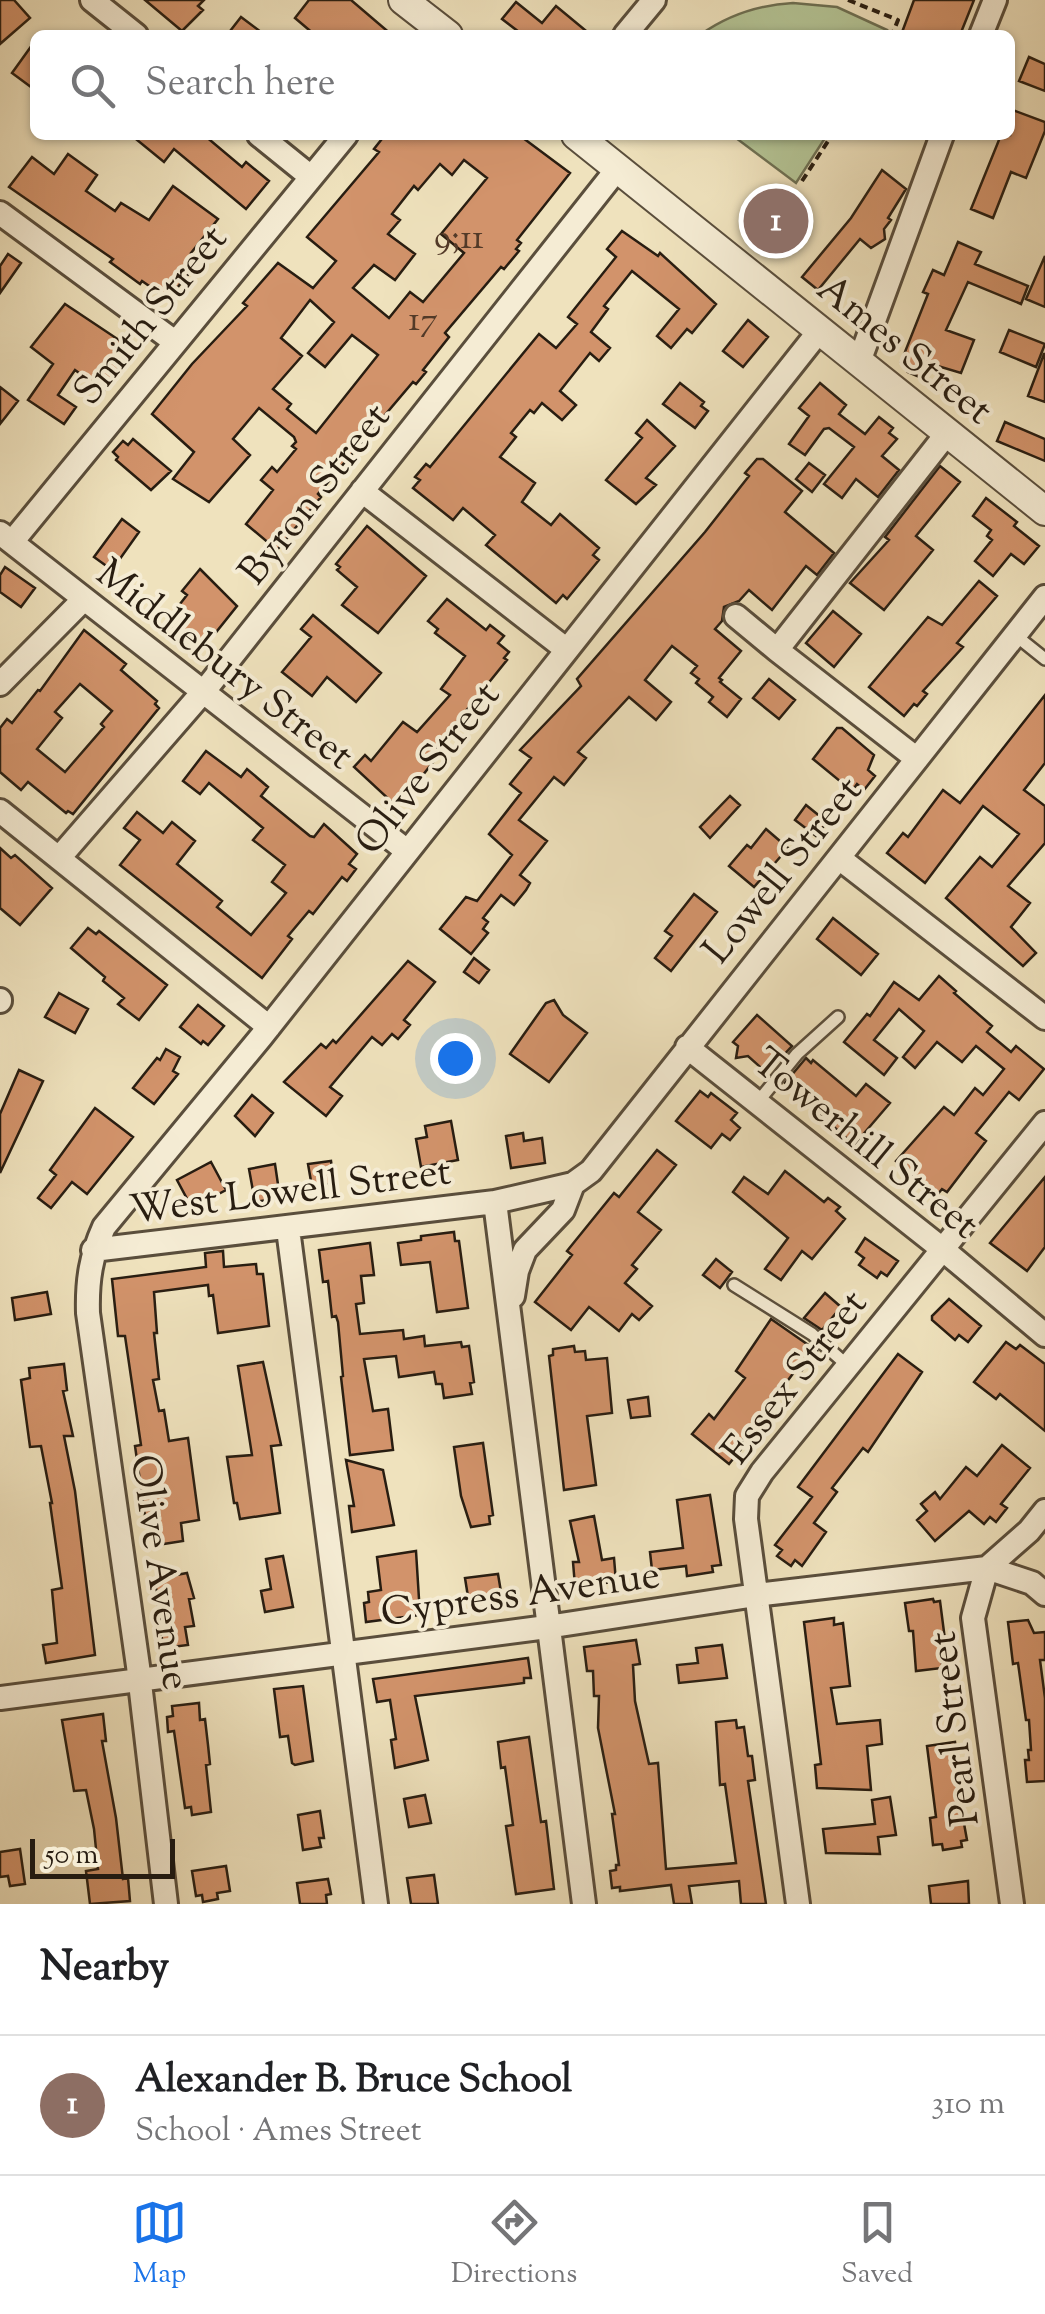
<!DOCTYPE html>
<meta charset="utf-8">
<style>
:root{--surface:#fff;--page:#f6f6f6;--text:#202124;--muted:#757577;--line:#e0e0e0;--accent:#1a73e8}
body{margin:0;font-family:"Sorts Mill Goudy",serif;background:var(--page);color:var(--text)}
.scale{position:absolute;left:30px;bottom:25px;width:145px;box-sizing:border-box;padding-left:10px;border:5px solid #281d11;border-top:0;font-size:28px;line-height:35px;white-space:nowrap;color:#281d11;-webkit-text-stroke:8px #f5ecd4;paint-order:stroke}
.you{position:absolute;left:455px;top:1058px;width:35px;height:35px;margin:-25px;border:8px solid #fff;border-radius:50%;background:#1a73e8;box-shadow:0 0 0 15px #1a73e833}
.badge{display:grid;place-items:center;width:65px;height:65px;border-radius:50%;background:var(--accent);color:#fff;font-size:32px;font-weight:700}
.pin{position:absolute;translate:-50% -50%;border:5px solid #fff;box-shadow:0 2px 10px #0006}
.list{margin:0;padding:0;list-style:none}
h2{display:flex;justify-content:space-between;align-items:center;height:130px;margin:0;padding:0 40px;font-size:42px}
h2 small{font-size:32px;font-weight:400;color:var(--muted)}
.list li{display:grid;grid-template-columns:65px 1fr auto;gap:30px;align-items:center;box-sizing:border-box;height:140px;padding:0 40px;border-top:2px solid var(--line)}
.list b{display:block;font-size:38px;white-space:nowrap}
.list p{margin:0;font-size:32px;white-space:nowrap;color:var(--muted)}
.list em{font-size:32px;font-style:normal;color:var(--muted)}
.icon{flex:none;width:55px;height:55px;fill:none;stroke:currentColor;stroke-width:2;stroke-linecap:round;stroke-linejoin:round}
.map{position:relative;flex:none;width:1045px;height:1904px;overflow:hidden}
.search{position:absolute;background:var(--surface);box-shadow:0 2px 8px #0004;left:30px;right:30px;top:30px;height:110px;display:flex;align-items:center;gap:25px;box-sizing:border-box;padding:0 35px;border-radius:15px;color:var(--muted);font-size:38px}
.sheet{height:270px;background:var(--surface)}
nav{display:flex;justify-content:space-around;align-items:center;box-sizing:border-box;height:140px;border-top:2px solid var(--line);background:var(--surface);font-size:28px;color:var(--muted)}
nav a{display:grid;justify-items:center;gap:5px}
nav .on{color:var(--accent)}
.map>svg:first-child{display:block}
</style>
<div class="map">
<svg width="1045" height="1904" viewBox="0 0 1045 1904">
<rect width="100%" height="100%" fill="#efe2bd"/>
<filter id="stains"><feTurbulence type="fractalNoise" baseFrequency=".002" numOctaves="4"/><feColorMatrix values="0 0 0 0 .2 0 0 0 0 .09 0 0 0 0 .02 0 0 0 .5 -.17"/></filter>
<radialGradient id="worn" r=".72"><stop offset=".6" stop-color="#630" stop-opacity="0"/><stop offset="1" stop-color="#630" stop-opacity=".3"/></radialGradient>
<path fill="#b4c495" stroke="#6e7053" stroke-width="2.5" d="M793 3 837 7 887 30 885 35H700C728 15 758 5 793 3Z
M732 135H827L796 183Z"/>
<path fill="#d2936b" stroke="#281d11" stroke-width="2.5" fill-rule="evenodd" d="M0 0H14L30 18 0 44Z
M145 0H204L198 6 203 10 182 31Z
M309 0H351L392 35H315L295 18Z
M914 0H974L960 35H901Z
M516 2 542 23 556 6 591 35H523L502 19Z
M241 17 265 35H227Z
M35 41V90L12 73Z
M1029 57 1045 64V91L1019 81Z
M1010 109 1045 122V131L1026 178 1011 172 993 218 971 209 1001 135H1010Z
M131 135H204L242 167 246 162 269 181 246 209 174 149 164 162Z
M385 135H519L570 173 517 240 521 243 516 249 519 251 504 269 501 267 445 333 449 337 423 370 426 372 416 384 413 382 318 494 321 497 277 550 246 524 273 490 261 480 272 467 277 472 296 449 292 446 296 442 294 437 259 408 233 439 250 455 209 502 173 479 194 452 152 414 192 364 247 306 243 303 278 263 313 288 336 261 307 237 379 152 374 149ZM464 160 487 178 441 234 464 253 423 302 410 292 389 318 353 288 374 265 395 280 415 254 388 234 400 220 392 214 414 186 418 190 440 164 452 175ZM310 300 334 322 308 353 325 367 352 335 378 355 316 433 287 409 291 404 273 389 302 356 281 338Z
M68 154 97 175 86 191 115 211 121 203 149 220 173 186 218 219 191 253 200 260 168 299 142 281 140 284 110 262 113 259 9 187 32 157 54 174Z
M882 170 906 189 888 218 891 220 884 229 885 239 871 248 860 239 818 290 802 277 851 218Z
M622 231 658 256 660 253 716 304 692 333 687 329 671 348 657 336 679 309 632 271 604 306 608 309 591 332 610 348 599 361 590 353 560 391 576 405 562 420 542 403 534 413 530 410 511 433 516 437 500 457 535 483 522 502 551 525 560 514 599 548 593 555 599 560 567 599 563 595 556 603 486 545 495 535 463 508 453 520 413 488 420 480 415 477 426 464 430 467 539 334 556 348 577 324 568 317 616 257 607 249Z
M958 242 981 252 975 264 1028 286 1021 304 968 282 946 330 974 340 961 373 928 363 922 378 908 372 911 366 901 362 928 294 923 292 933 270 944 275Z
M8 254 21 263 0 293V266Z
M1045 256V307L1026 299Z
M65 304 131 348 104 391 75 370 58 395 76 407 64 424 28 400 53 364 31 347Z
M748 320 768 337 743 367 723 351Z
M1009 330 1045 344 1036 367 1000 352Z
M1044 354H1045V402L1028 396Z
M680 383 704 402 701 406 708 411 695 428 663 404Z
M820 383 846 405 839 414 865 434 879 417 893 428 889 433 897 439 882 456 899 470 878 497 856 479 842 498 824 484 854 447 829 428 824 429 805 455 789 444 809 416 799 408Z
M0 387 18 401 0 424Z
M647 420 675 446 646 478 656 485 636 504 606 480 642 438 636 433Z
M1005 422 1045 439V461L997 441Z
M133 439 171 471 151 490 116 460 118 457 113 452 123 441 128 445Z
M757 459H763L802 491 785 512 834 553 817 575 806 566 772 610 749 590 739 601 724 607 722 621 715 629 741 651 719 678 722 680 720 682 741 699 727 717 709 702 713 697 696 683 699 679 691 673 697 666 672 646 645 680 671 702 656 720 629 697 578 752 586 758 564 785 554 777 519 820 547 841 520 875 530 883 526 890 514 905 501 895 483 918 488 922 483 929 488 933 471 954 440 929 466 897 477 901 512 855 489 834 521 793 510 784 531 758 520 750 581 686 577 679 705 532 749 476 745 473Z
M809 463 825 475 812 492 796 479Z
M940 466 960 482 916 536 933 550 884 610 850 583 889 540 885 537Z
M986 498 1017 522 1014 526 1039 546 1024 564 1011 554 993 576 975 561 992 540 987 536 991 530 973 516Z
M122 519 139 532 112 570 94 557Z
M367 526 426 576 378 633 342 605 357 587 337 570 340 567 336 564Z
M5 567 35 588 21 607 0 592V575Z
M200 569 237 606 205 646 182 631 180 634 166 622 187 595 182 591Z
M979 581 997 596 957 643 963 647 923 691 927 694 917 706 914 704 904 716 869 687 928 617 942 625Z
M447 599 486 630 490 625 504 636 498 643 509 652 504 658 507 660 436 748 440 752 433 762 402 802 399 800 395 805 354 767 365 755 371 761 403 722 417 732 450 695 441 689 465 656 435 633 438 629 428 621Z
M833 611 861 634 834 667 806 643Z
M313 615 381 673 356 702 327 677 312 696 282 672 311 637 301 629Z
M84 630 126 664 121 670 157 701 155 704 159 708 73 814 68 811 66 813 28 782 21 790 0 772V728L7 719 12 723 38 690 40 691ZM80 684 112 711 101 724 104 727 65 772 37 749 62 718 55 712Z
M769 679 795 700 779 719 753 698Z
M1045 695V763L1024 790 1045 806V843L1008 886 1030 903 1011 927 1036 953 1023 966 946 898 980 857 992 867 1019 834 983 806 925 883 887 853 903 833 908 837 943 790 960 803Z
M837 728H842L874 755 868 770 875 776 864 790 857 784 852 791 813 759Z
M206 751 241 777 247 769 268 787 261 796 310 836 314 837 324 824 357 854 349 864 356 869 347 881 342 877 313 914 309 911 288 936 292 939 262 978 120 865 140 840 124 828 137 812 163 833 172 822 195 841 177 864 222 901 217 907 251 935 286 893 272 882 285 865 253 840 263 828 209 783 200 794 183 781Z
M730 796 740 805 710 838 700 827Z
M806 805 827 822 816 836 795 820Z
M766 829 788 848 754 887 729 866 747 845 751 848Z
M0 848 11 858 15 855 52 888 20 925 0 908Z
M694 894 717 912 671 971 655 958 672 936 665 931Z
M833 918 878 954 861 975 817 939Z
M88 928 96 934 99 931 167 985 139 1020 118 1004 124 998 103 981 105 977 71 948Z
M474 958 489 970 479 983 464 972Z
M408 961 435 982 404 1020 410 1025 398 1039 392 1034 382 1045 372 1037 330 1087 342 1096 326 1116 284 1082 321 1044 326 1048 333 1040 336 1043Z
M939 976 956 991 954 993 992 1026 987 1032 1011 1052 1016 1046 1044 1069 1019 1100 1009 1092 976 1133 986 1141 947 1192 942 1189 937 1195 896 1161 944 1107 954 1115 975 1088 983 1095 1004 1069 976 1046 962 1062 937 1042 915 1068 903 1057 924 1031 899 1009 874 1040 897 1058 884 1075 844 1042 867 1014 870 1016 894 982 919 1000Z
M59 993 88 1009 75 1033 45 1017Z
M554 1000 563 1015 587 1033 549 1082 510 1054 546 1003Z
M198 1005 224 1026 208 1045 203 1041 201 1044 180 1027Z
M757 1015 792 1046 767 1073 748 1056 736 1058 738 1046 733 1042Z
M166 1049 180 1057 173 1071 178 1074 154 1104 133 1088 157 1058 160 1060Z
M806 1058 811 1063 813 1060 856 1096 866 1084 890 1103 854 1145 785 1083Z
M19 1070 43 1081 0 1173V1114Z
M700 1091 708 1097 711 1093 737 1113 731 1120 740 1128 730 1140 722 1134 711 1148 676 1121Z
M252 1095 273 1113 255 1136 235 1116Z
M95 1108 133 1137 87 1194 72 1182 51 1208 38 1198 56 1175 50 1170Z
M451 1121 458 1160 421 1167 416 1139 427 1137 425 1126Z
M523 1133 524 1141 542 1138 545 1163 511 1168 506 1136Z
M657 1150 676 1165 638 1212 661 1230 632 1265 637 1269 625 1283 652 1306 639 1320 632 1314 619 1331 589 1307 571 1330 535 1302 572 1255 567 1251 614 1193 619 1197Z
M331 1161 334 1183 312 1187 308 1164Z
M211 1162 226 1190 192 1208 177 1180Z
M275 1164 280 1198 255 1202 249 1169Z
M785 1171 824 1202 828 1198 840 1207 836 1211 845 1219 812 1259 802 1251 781 1280 765 1269 788 1238 733 1192 744 1177 768 1194Z
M1045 1177V1247L1027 1271 990 1243Z
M454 1232 455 1241H459L468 1308 437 1312 430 1262 401 1265 398 1243 421 1240V1236Z
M865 1238 898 1261 887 1276 881 1272 877 1278 859 1265 864 1258 856 1252Z
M370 1243 374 1275 361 1276 364 1303 356 1304 360 1334 403 1330 404 1339 424 1336 425 1346 461 1342 462 1347 469 1346 474 1382 470 1383 472 1394 444 1398 442 1384H436L434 1372 399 1377 396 1356 364 1359 373 1411 388 1409 393 1450 350 1455 341 1377 343 1376 338 1322 336 1316 332 1317 328 1281 323 1282 319 1250Z
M223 1251 224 1267 256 1264 257 1274H263L269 1326 218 1333 213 1295 209 1296 208 1285 154 1292 157 1333H154L159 1379 153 1380 159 1411 164 1410 169 1441 188 1438 199 1520 181 1523 183 1541 157 1545 152 1515 145 1516 135 1446 141 1445 125 1336H118L112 1279 206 1267 205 1253Z
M716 1259 732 1272 720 1288 703 1275Z
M47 1292 51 1314 15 1320 12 1298Z
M825 1293 841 1307 822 1330 804 1318Z
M949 1299 981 1326 968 1342 959 1335 955 1340 932 1320V1316Z
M771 1319 817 1351 802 1370 798 1367 742 1441 745 1444 729 1464 692 1434 709 1414 714 1419 745 1378 736 1371Z
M1006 1342 1016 1349 1020 1345 1045 1364V1431L1000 1394 996 1399 974 1382Z
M574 1346 575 1352 585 1351 586 1360 607 1358 612 1413 587 1416 596 1485 564 1490 549 1356 553 1355V1349Z
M898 1354 922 1372 868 1452 863 1448 832 1488 837 1492 814 1523 826 1532 802 1566 795 1560 791 1566 777 1556 782 1550 775 1545 812 1497 798 1487Z
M263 1362 281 1445 271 1446 280 1513 240 1519 237 1503H234L227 1457 252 1455 238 1366Z
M64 1364 67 1390 63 1391 73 1436H64L75 1491 95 1655 46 1663 43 1645 57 1643 52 1590 62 1588 50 1503H52L41 1446 30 1447 21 1380 30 1378 29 1368Z
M648 1397 650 1416 631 1418 628 1400Z
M483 1443 493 1515 489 1516 490 1524 471 1527 461 1496 454 1447Z
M1002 1445 1030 1468 1001 1504 1007 1508 996 1522 990 1517 984 1524 969 1511 935 1541 917 1520 927 1511 921 1504 935 1492 940 1499 966 1467 977 1476Z
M346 1460 383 1470 394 1525 352 1532 349 1506H354Z
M710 1495 721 1565 712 1566 713 1572 687 1576 686 1566 652 1570 650 1552 683 1548 677 1500Z
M594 1516 602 1560 614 1558 616 1582 575 1586 573 1562H579L570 1521Z
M416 1551 420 1615 366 1622 364 1603 369 1602 368 1592 381 1590 377 1557Z
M283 1556 293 1607 265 1612 261 1591 271 1589 266 1559Z
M187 1573 194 1598 189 1599 194 1626 185 1627 188 1645 163 1648 155 1579Z
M498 1574 502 1598 469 1603 465 1578Z
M933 1599 934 1602 940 1601 948 1663 942 1664V1668L916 1671 913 1631H909L905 1603Z
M834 1618V1625L843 1623 850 1686 831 1688 837 1724 880 1720 882 1744 867 1746 871 1790 817 1788 815 1765 821 1764 804 1622Z
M1028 1620 1034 1633 1045 1632V1660H1040L1045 1698V1781L1027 1782 1025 1760H1029L1028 1750H1031L1029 1720H1026L1018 1663 1013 1664 1008 1622Z
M636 1640 640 1664 633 1665 635 1701 649 1764 658 1763 666 1869 736 1863 725 1784 720 1785 716 1722 736 1720 737 1728 744 1727 748 1756H752L755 1780 748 1781 766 1904H741L739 1881 689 1886 692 1904H674L671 1885 620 1891V1887L612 1888 610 1871 616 1870V1865H619L612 1814H615L598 1728 599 1696H594L593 1671H587L584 1647Z
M722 1645 727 1678 679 1683 677 1665 698 1663 696 1648Z
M528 1658 531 1678H524V1683L415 1696 428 1760 395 1768 391 1740 396 1739 390 1700 377 1702 373 1679Z
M303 1686 313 1761 295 1765 292 1763 288 1736 280 1737 274 1689Z
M199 1703 200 1720 205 1719 208 1745 210 1764 206 1765 211 1812 192 1815 191 1807 185 1808 174 1731 168 1732 167 1717 173 1716 172 1706Z
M103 1714 106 1741H102L116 1818 123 1879 128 1878 130 1901 90 1904 86 1871 98 1869 94 1829 86 1790 74 1791 62 1720Z
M529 1737 541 1822 546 1821 554 1889 516 1894 506 1826 513 1825 505 1767 501 1768 498 1742Z
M955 1742 959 1773 955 1774 967 1840 961 1841 962 1847 943 1850 942 1844 933 1845 930 1818 936 1817 927 1746Z
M425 1795 431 1823 409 1827 404 1799Z
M890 1797 896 1835 878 1837 880 1854 826 1853 823 1829 875 1824 872 1800Z
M320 1811 324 1838H319L321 1847 303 1850 298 1815Z
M20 1849 25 1884 10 1886 8 1876 0 1877V1852Z
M226 1866 230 1891 217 1893 218 1899 203 1902 202 1895 196 1896 192 1871Z
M434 1875 438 1904H411L407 1878Z
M328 1879 331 1894 326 1895 327 1904H300L297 1883Z
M968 1881 969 1904H931L929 1886Z"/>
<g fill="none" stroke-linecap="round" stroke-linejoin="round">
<g stroke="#5a4e3c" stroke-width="16">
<path id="service" d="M1015 635 1045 659
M757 1103 797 1054 838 1017
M734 1285 812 1334 847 1365"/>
</g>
<g stroke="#5a4e3c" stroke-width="28">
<path id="minor" d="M92 0 136 35
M625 35 654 0
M981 35 995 0
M259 135 311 177
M0 213 175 342
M859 362 942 135
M362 491 567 650
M0 533 407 851
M12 542 346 135
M736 616 777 650
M0 684 84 599
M917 759 777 650 948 432
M0 811 269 1027
M59 858 209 685 618 168
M839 858 1045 1018
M0 1001V1000
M687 1047 941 1248 1045 1335
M288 1229 376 1904
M93 1250 495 1202
M513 1296 517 1271 525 1250 563 1210 573 1184
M0 1698 547 1627 756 1595 987 1568 1032 1583 1045 1594
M166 1904 138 1666 88 1313C87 1280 91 1256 104 1227L261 1037 820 330
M584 1904 495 1202 573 1184 591 1171 1045 597
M798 1904 746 1519 747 1496 762 1472 1045 1123
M1012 1904 973 1618 987 1568 1029 1531 1045 1511"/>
</g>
<g stroke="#5a4e3c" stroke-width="32">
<path id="tertiary" d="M403 0 448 35
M576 135 1045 511"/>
</g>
<path stroke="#281d11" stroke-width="4" stroke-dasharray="8 5" stroke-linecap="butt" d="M848 0 898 20 892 35
M802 181 832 135"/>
<use href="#service" stroke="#f5ecd4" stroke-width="11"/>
<use href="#minor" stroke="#f5ecd4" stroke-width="22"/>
<use href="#tertiary" stroke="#f5ecd4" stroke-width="28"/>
</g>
<g text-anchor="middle" stroke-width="8" stroke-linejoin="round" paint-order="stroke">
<g font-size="35" fill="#523a28">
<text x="459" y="248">9;11</text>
<text x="423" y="330">17</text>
</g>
<g font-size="40" fill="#281d11" stroke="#f5ecd4">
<text transform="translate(149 314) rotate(-51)" y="14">Smith Street</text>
<text transform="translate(906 348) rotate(39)" y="14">Ames Street</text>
<text transform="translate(313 493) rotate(-52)" y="14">Byron Street</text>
<text transform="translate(226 663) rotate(38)" y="14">Middlebury Street</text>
<text transform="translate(426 767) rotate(-52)" y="14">Olive Street</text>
<text transform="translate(781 869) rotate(-51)" y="14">Lowell Street</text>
<text transform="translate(867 1142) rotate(39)" y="14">Towerhill Street</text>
<text transform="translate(290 1189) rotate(-7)" y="14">West Lowell Street</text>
<text transform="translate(793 1376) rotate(-52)" y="14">Essex Street</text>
<text transform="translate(162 1572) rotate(82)" y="14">Olive Avenue</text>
<text transform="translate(520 1592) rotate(-8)" y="14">Cypress Avenue</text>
<text transform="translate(952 1729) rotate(-97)" y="14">Pearl Street</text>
</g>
</g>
<rect width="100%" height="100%" filter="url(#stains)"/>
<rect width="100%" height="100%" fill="url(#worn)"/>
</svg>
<div class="scale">50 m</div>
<div class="you"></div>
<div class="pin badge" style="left:776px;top:221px;background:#8d6e63">1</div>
<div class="search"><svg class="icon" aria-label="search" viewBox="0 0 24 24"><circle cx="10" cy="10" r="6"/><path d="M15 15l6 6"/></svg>Search here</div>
</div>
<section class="sheet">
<h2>Nearby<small></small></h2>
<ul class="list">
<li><span class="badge" style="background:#8d6e63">1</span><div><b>Alexander B. Bruce School</b><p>School · Ames Street</p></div><em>310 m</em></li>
</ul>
</section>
<nav>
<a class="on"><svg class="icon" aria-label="map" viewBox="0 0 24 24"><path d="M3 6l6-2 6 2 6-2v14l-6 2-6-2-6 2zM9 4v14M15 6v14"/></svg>Map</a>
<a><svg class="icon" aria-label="directions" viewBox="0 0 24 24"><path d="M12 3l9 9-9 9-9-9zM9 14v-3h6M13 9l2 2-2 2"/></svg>Directions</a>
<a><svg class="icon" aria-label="saved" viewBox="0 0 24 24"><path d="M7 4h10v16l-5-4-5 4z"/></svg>Saved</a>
</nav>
